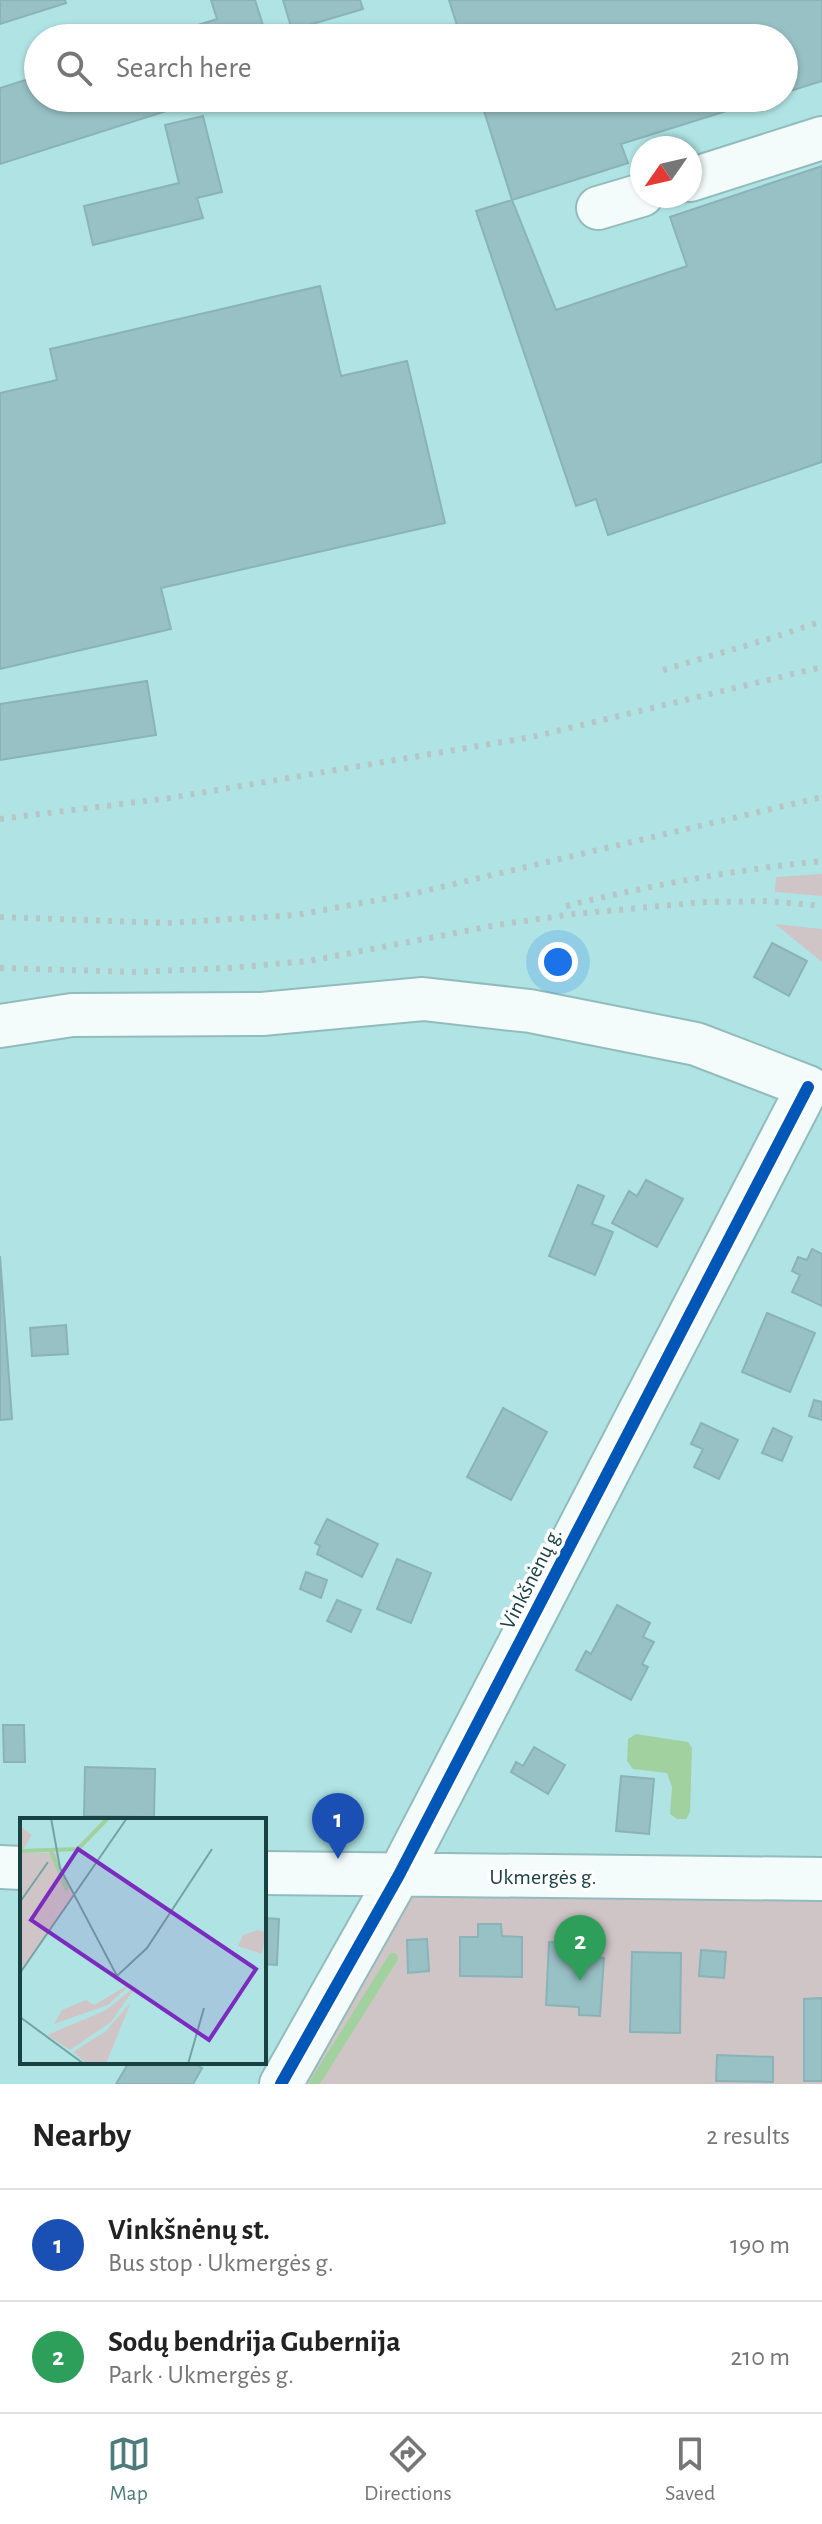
<!DOCTYPE html>
<meta charset="utf-8">
<style>
:root{--surface:#fff;--page:#f6f6f6;--text:#222;--muted:#767676;--line:#e0e0e0;--accent:#4d7b7b}
body{margin:0;font-family:"Alegreya Sans",sans-serif;background:var(--page);color:var(--text)}
.compass{position:absolute;left:630px;top:136px;width:72px;height:72px;border-radius:50%;background:var(--surface);box-shadow:0 2px 6px #0004;rotate:236deg}
.you{position:absolute;left:558px;top:962px;width:28px;height:28px;margin:-20px;border:6px solid #fff;border-radius:50%;background:#1a73e8;box-shadow:0 0 0 12px #1a73e833}
.badge{display:grid;place-items:center;width:52px;height:52px;border-radius:50%;background:var(--accent);color:#fff;font-size:26px;font-weight:700}
.pin{position:absolute;translate:-50% -66px;filter:drop-shadow(0 2px 4px #0008)}
.pin::after{content:'';position:absolute;top:42px;width:28px;height:24px;background:inherit;clip-path:polygon(0 0,100% 0,50% 100%)}
.list{margin:0;padding:0;list-style:none}
h2{display:flex;justify-content:space-between;align-items:center;height:104px;margin:0;padding:0 32px;font-size:34px}
h2 small{font-size:26px;font-weight:400;color:var(--muted)}
.list li{display:grid;grid-template-columns:52px 1fr auto;gap:24px;align-items:center;box-sizing:border-box;height:112px;padding:0 32px;border-top:2px solid var(--line)}
.list b{display:block;font-size:30px;white-space:nowrap}
.list p{margin:0;font-size:26px;white-space:nowrap;color:var(--muted)}
.list em{font-size:26px;font-style:normal;color:var(--muted)}
.icon{flex:none;width:44px;height:44px;fill:none;stroke:currentColor;stroke-width:2;stroke-linecap:round;stroke-linejoin:round}
.map{position:relative;flex:none;width:822px;height:2084px;overflow:hidden}
.search{position:absolute;background:var(--surface);box-shadow:0 2px 6px #0004;left:24px;right:24px;top:24px;height:88px;display:flex;align-items:center;gap:20px;box-sizing:border-box;padding:0 28px;border-radius:44px;color:var(--muted);font-size:30px}
.sheet{height:328px;background:var(--surface)}
nav{display:flex;justify-content:space-around;align-items:center;box-sizing:border-box;height:112px;border-top:2px solid var(--line);background:var(--surface);font-size:22px;color:var(--muted)}
nav a{display:grid;justify-items:center;gap:4px}
nav .on{color:var(--accent)}
.map>svg:first-child{display:block}
</style>
<div class="map">
<svg width="822" height="2084" viewBox="0 0 822 2084">
<rect width="100%" height="100%" fill="#b0e4e4"/>
<path fill="#d0c5c6" d="M822 874V896L775 892 776 877Z
M775 924 822 929V962Z
M399 1875 822 1879V2084H281Z"/>
<path fill="#a0d19f" d="M636 1734 688 1742 692 1748 690 1812 686 1819H677L670 1814 672 1787 667 1773 633 1769 627 1761 628 1739Z"/>
<g fill="none" stroke-linecap="round" stroke-linejoin="round">
<path stroke="#a0d19f" stroke-width="10" d="M314 2084 393 1958"/>
</g>
<path fill="#98c1c5" stroke="#8ab3b7" stroke-width="2" d="M0 0H65L66 3 0 24Z
M211 0H255L267 38H157L217 19Z
M283 0H360L363 9 292 30Z
M449 0H822V81L784 93V38H461Z
M38 76V98H207L0 164V88Z
M480 98H768L621 144 628 163 512 200Z
M203 116 222 192 197 198 203 218 93 245 84 206 179 183 165 125Z
M822 166V462L608 535 596 499 576 506 476 211 512 200 556 310 687 266 670 217Z
M320 286 341 376 407 361 445 523 161 588 171 629 0 669V393L57 380 50 349Z
M147 681 156 735 0 760V704Z
M772 943 807 961 789 996 754 977Z
M646 1180 683 1199 657 1247 612 1223 629 1191 637 1196Z
M578 1185 604 1196 592 1224 613 1232 595 1275 549 1256Z
M812 1249 822 1254V1306L792 1292 800 1275 792 1271 798 1257 807 1260Z
M0 1256 12 1419 0 1420Z
M767 1313 815 1333 790 1392 742 1372Z
M66 1325 68 1354 32 1356 30 1328Z
M814 1400 822 1402V1420L809 1416Z
M503 1408 547 1432 511 1500 467 1477Z
M701 1423 738 1440 719 1479 694 1467 703 1449 691 1444Z
M773 1428 792 1437 782 1461 762 1453Z
M327 1519 378 1544 362 1577 317 1554 320 1546 315 1543Z
M397 1559 431 1573 411 1623 377 1609Z
M306 1572 327 1580 321 1598 300 1589Z
M337 1600 361 1610 351 1632 327 1621Z
M617 1605 650 1623 643 1637 654 1642 642 1664 648 1667 631 1700 576 1670 586 1651 591 1654Z
M3 1725H24L25 1762H4Z
M534 1747 565 1765 548 1794 511 1772 516 1762 523 1766Z
M85 1767 155 1769 154 1817 84 1816Z
M621 1776 654 1779 649 1834 616 1831Z
M264 1918 279 1919 277 1965 264 1964Z
M478 1924H501L502 1936 522 1937V1977L460 1976V1937H478Z
M427 1939 429 1971 408 1973 407 1940Z
M549 1942 570 1943 569 1956 604 1958 600 2016 579 2015V2007L546 2005Z
M701 1950 726 1952 724 1978 699 1976Z
M632 1952 681 1953 680 2033 630 2032Z
M822 1998V2081H804V1999Z
M717 2055 773 2057V2082L716 2081Z
M129 2062H192L202 2068 193 2084H116Z"/>
<g fill="none" stroke-linecap="round" stroke-linejoin="round">
<g stroke="#92bcbc" stroke-width="46">
<path id="minor" d="M690 180 822 138
M598 208 642 195
M0 1026 72 1015 262 1014 423 999 530 1011 696 1044 808 1087 399 1875 281 2084
M0 1867 22 1868
M264 1873 822 1879"/>
</g>
<use href="#minor" stroke="#f3fbfb" stroke-width="42"/>
<path stroke="#b6c5c5" stroke-width="6" stroke-dasharray="4 8" stroke-linecap="butt" d="M663 670 775 637 822 621
M0 819 170 798 532 737 822 667
M566 906C651 885 734 870 822 861
M0 917 167 923 296 915 416 893 822 797
M0 968 135 972 228 968 309 961 497 925 573 914 705 902 768 901 822 906"/>
<g stroke="#fff" stroke-width="17">
<path id="cycleway" d="M281 2084 399 1875 808 1087"/>
</g>
<use href="#cycleway" stroke="#0057b8" stroke-width="12"/>
</g>
<g text-anchor="middle" stroke-width="7" stroke-linejoin="round" paint-order="stroke">
<g font-size="22" fill="#184242" stroke="#fff">
<text transform="translate(530 1578) rotate(-63)" y="8">Vinkšnėnų g.</text>
<text x="543" y="1884">Ukmergės g.</text>
</g>
</g>
<g transform="translate(20 1818)">
<rect width="246" height="246" fill="#b0e4e4"/>
<path d="M0 8 12 17 1 35H36L53 78 0 155ZM238 112 246 114 242 136 218 128 223 117ZM113 164 88 187 34 206 42 192 66 182 74 187ZM117 167 91 204 50 232 27 217 86 192ZM111 184 86 246H67L53 234 86 213Z" fill="#d0c5c6"/>
<path fill="none" stroke="#a0d19f" stroke-width="4" d="M0 33 58 31 88 0M31 33 47 72"/>
<path fill="none" stroke="#73a3a3" stroke-width="2" d="M31 0 40 50 97 158 127 130 192 31M0 84 28 44M0 155 107 0M0 199 64 246M168 246 184 190"/>
<path fill="#7b2cbf" fill-opacity="0.15" stroke="#7b2cbf" stroke-width="4" d="M58 31 236 151 189 222 11 102Z"/>
<rect width="246" height="246" fill="none" stroke="#184242" stroke-width="4"/>
</g>
</svg>
<svg class="compass" viewBox="-18 -18 36 36"><path d="M0-13l5 13h-10z" fill="#e53935"/><path d="M0 13l5-13h-10z" fill="#767676"/></svg>
<div class="you"></div>
<div class="pin badge" style="left:338px;top:1859px;background:#1a4fb4">1</div>
<div class="pin badge" style="left:580px;top:1981px;background:#2e9e5b">2</div>
<div class="search"><svg class="icon" aria-label="search" viewBox="0 0 24 24"><circle cx="10" cy="10" r="6"/><path d="M15 15l6 6"/></svg>Search here</div>
</div>
<section class="sheet">
<h2>Nearby<small>2 results</small></h2>
<ul class="list">
<li><span class="badge" style="background:#1a4fb4">1</span><div><b>Vinkšnėnų st.</b><p>Bus stop · Ukmergės g.</p></div><em>190 m</em></li>
<li><span class="badge" style="background:#2e9e5b">2</span><div><b>Sodų bendrija Gubernija</b><p>Park · Ukmergės g.</p></div><em>210 m</em></li>
</ul>
</section>
<nav>
<a class="on"><svg class="icon" aria-label="map" viewBox="0 0 24 24"><path d="M3 6l6-2 6 2 6-2v14l-6 2-6-2-6 2zM9 4v14M15 6v14"/></svg>Map</a>
<a><svg class="icon" aria-label="directions" viewBox="0 0 24 24"><path d="M12 3l9 9-9 9-9-9zM9 14v-3h6M13 9l2 2-2 2"/></svg>Directions</a>
<a><svg class="icon" aria-label="saved" viewBox="0 0 24 24"><path d="M7 4h10v16l-5-4-5 4z"/></svg>Saved</a>
</nav>
